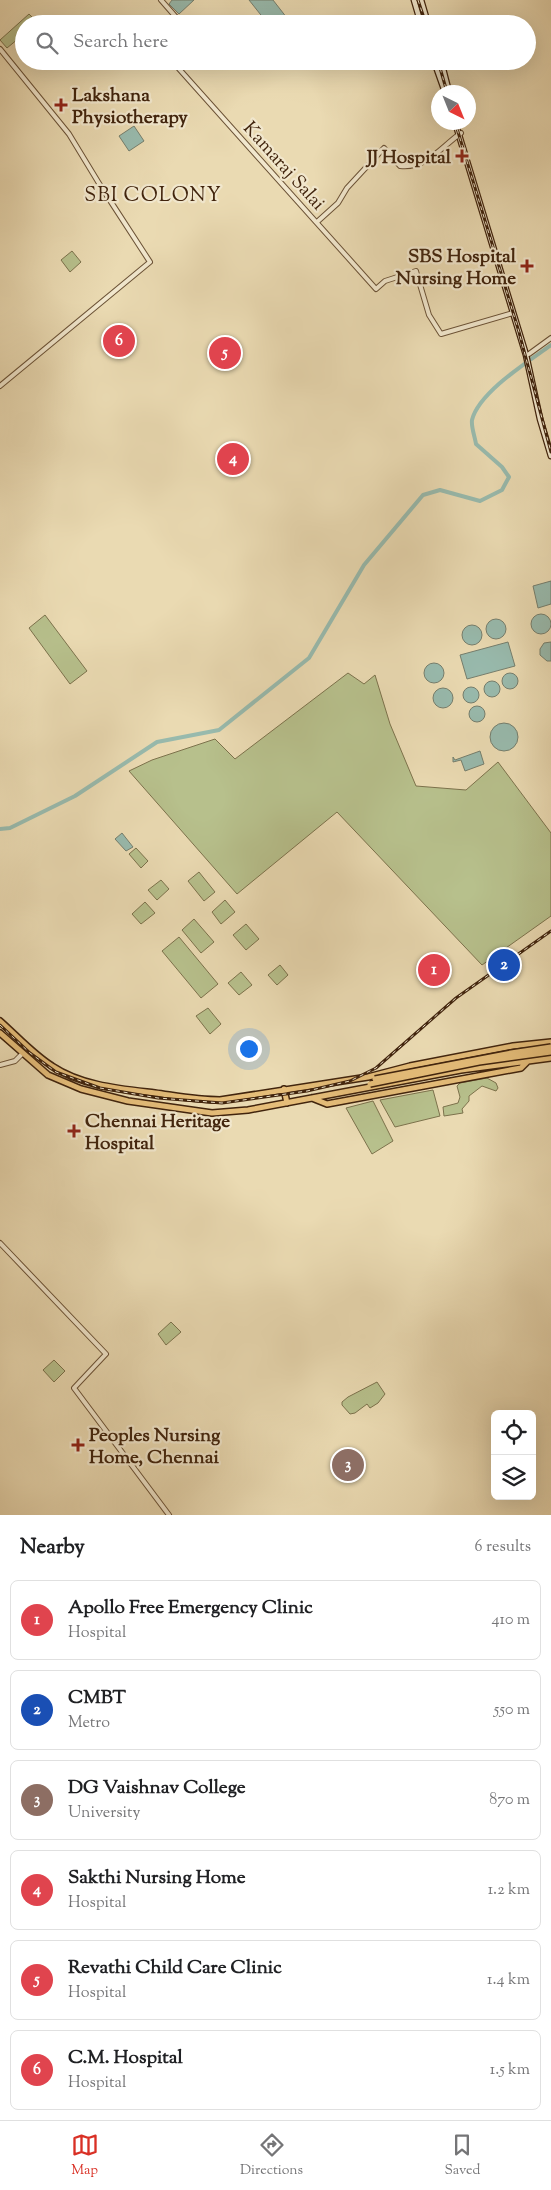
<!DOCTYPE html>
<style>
:root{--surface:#fff;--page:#f6f6f6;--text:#202124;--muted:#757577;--line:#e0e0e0;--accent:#d93025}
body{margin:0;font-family:"Sorts Mill Goudy",serif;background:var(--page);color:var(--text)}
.controls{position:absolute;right:15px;bottom:15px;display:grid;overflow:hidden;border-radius:8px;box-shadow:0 5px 20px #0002}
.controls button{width:45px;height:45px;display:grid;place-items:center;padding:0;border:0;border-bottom:1px solid var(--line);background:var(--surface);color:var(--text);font:25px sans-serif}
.compass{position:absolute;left:431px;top:85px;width:45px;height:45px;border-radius:50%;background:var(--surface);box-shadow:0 5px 20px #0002;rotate:137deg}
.you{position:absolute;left:248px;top:1048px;width:18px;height:18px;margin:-12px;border:4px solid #fff;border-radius:50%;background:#1a73e8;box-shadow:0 0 0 8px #1a73e833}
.badge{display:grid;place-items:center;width:32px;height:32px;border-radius:50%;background:var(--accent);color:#fff;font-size:16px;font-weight:700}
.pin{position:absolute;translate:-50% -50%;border:2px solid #fff;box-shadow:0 1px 5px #0006}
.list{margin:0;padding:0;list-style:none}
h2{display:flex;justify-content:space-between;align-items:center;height:65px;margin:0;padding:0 20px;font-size:21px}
h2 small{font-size:16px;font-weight:400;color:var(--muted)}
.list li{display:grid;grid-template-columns:32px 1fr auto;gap:15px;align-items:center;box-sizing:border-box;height:80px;margin:0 10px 10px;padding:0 10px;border:1px solid var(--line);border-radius:8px}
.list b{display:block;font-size:19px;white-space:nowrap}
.list p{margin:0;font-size:16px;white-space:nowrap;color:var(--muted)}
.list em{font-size:16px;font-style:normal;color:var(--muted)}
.icon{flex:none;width:28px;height:28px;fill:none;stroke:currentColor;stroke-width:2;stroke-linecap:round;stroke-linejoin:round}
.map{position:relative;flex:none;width:551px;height:1515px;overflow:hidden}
.search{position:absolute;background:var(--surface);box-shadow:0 5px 20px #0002;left:15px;right:15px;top:15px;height:55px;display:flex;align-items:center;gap:12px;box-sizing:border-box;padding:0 18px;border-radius:28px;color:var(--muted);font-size:19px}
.sheet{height:605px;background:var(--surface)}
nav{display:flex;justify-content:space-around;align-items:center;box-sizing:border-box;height:70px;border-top:1px solid var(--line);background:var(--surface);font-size:14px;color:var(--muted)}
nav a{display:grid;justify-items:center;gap:2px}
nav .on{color:var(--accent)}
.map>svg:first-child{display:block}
</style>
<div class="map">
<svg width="551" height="1515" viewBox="0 0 551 1515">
<rect width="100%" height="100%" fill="#eadab2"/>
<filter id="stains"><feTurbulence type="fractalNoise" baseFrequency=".004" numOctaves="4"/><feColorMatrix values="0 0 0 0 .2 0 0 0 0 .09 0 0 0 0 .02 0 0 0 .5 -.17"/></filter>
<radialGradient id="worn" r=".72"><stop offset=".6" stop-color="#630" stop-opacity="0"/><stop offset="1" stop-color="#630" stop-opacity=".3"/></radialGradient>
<path fill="#b7c08c" stroke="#7c724c" d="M29 14 37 22 24 24V34L7 48 0 40Z
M72 251 81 262 70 272 61 260Z
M45 615 87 671 70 684 29 628Z
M348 673 364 684 375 675 390 724 416 786 466 790 498 762 551 833V916L482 965 337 812 237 894 129 771 152 760 215 739 235 759Z
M136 848 148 861 141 868 129 854Z
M199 872 215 892 204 901 188 881Z
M161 880 169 889 157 900 148 890Z
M225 900 235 912 221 924 212 912Z
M145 902 155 913 141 924 132 914Z
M194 919 214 942 201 953 182 930Z
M246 924 259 939 246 950 233 935Z
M179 937 218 984 201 998 162 951Z
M280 965 288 975 277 985 268 975Z
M241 972 252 985 239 995 228 983Z
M208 1008 221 1024 210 1034 196 1016Z
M487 1078 496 1083 498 1088 496 1091 482 1086 469 1096V1101L462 1109 463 1113 444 1116 443 1107 458 1103 460 1097 457 1086 460 1083Z
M433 1090 440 1116 395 1127 380 1100Z
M373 1101 393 1141 372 1154 346 1108Z
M171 1322 181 1332 166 1345 158 1334Z
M54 1360 65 1371 54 1382 43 1370Z
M377 1382 385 1394 378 1403 370 1408 367 1404 355 1413 350 1414 342 1405V1402L348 1397Z"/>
<path fill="#98baad" stroke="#757e6d" d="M172 0H194L179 14 169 4Z
M249 0H273L287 18 280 24H268Z
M134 126 144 141 129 151 119 136Z
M551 581V604L538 608 533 586Z
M531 624a10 10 0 1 1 20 0a10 10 0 1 1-20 0Z
M486 629a10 10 0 1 1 20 0a10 10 0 1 1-20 0Z
M462 635a10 10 0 1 1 20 0a10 10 0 1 1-20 0Z
M508 642 515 666 467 679 460 655Z
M551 642V661H547L540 655V649L544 643Z
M424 673a10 10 0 1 1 20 0a10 10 0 1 1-20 0Z
M502 681a8 8 0 1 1 16 0a8 8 0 1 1-16 0Z
M484 689a8 8 0 1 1 16 0a8 8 0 1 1-16 0Z
M463 695a8 8 0 1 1 16 0a8 8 0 1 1-16 0Z
M433 698a10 10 0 1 1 20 0a10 10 0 1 1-20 0Z
M469 714a8 8 0 1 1 16 0a8 8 0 1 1-16 0Z
M490 737a14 14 0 1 1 28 0a14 14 0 1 1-28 0Z
M480 751 484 764 465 771 461 760 453 762V757L455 760Z
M122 833 133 847 126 851 115 839Z"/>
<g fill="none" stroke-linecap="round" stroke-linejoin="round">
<path stroke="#98baad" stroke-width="4" d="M0 829 10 828 75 796 157 742 219 730 309 658 364 565 423 495 440 490 480 501 502 490 509 477 502 467 476 444C475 437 471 427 472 420 479 392 529 361 551 345"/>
<g stroke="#6b5236" stroke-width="6">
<path id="tertiary" d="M161 0 182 24
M0 49 69 134 100 185 150 262 0 386
M172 61 376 289 385 281 416 271 429 315 441 334 513 313
M317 222 338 203 347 188 384 148 400 166C427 169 441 147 461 133
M529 354 551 338
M0 1065 15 1061 22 1054
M0 1243 106 1354 74 1388 169 1515"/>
</g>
<g stroke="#41240d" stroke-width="7">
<path id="secondary" d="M414 0 421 24
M421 0 428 24
M434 61 445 92
M441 61 449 92
M455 122 526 355 540 419 551 456"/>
</g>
<g stroke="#41240d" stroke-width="8">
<path id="primary" d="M0 1021C17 1036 33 1054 52 1066 82 1086 121 1089 155 1093 177 1096 198 1100 220 1100L368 1077 410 1066 513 1046 551 1042
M0 1033 48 1075 81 1089 128 1101 212 1113 248 1110 461 1070 551 1058
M284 1089 287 1103
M312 1098 327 1104 521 1068 529 1060"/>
</g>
<use href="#tertiary" stroke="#f1e7cd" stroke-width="4"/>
<use href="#secondary" stroke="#f1e7cd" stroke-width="4.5"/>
<use href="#primary" stroke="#e5bd79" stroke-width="5"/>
<g stroke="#41240d" stroke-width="3">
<path id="rail" d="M418 0 426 24
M438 61 447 92
M455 122 519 332 551 452
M0 1025 30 1053 56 1072 100 1088 158 1098 222 1103 307 1091 350 1081 376 1068 456 998 551 931"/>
</g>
<use href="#rail" stroke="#f1e7cd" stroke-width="1" stroke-dasharray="4" stroke-linecap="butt"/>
<g stroke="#41240d" stroke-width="8" stroke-linecap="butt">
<path id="primary-bridge" d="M375 1079 511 1053 551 1047
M370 1084 479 1062 551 1052"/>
</g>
<use href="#primary-bridge" stroke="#e5bd79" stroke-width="5"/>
</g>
<g fill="#8f2418" stroke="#f1e7cd" stroke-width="2">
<path d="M58.5 97.5h5v5h5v5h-5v5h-5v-5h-5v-5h5z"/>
<path d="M459.5 148.5h5v5h5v5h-5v5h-5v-5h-5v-5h5z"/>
<path d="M524.5 258.5h5v5h5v5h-5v5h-5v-5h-5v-5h5z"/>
<path d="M71.5 1123.5h5v5h5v5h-5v5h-5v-5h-5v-5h5z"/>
<path d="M75.5 1437.5h5v5h5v5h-5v5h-5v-5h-5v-5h5z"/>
</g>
<g text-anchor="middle" stroke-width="4.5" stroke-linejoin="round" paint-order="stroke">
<g font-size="19" font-weight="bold" fill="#41240d" stroke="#f1e7cd" text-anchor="start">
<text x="72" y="101">Lakshana<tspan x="72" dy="22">Physiotherapy</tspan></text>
<text x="451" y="163" text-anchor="end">JJ Hospital</text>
<text x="516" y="262" text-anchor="end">SBS Hospital<tspan x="516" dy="22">Nursing Home</tspan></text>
<text x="85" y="1127">Chennai Heritage<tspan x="85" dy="22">Hospital</tspan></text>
<text x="89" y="1441">Peoples Nursing<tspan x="89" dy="22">Home, Chennai</tspan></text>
</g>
<g font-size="19" fill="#41240d" stroke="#f1e7cd">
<text transform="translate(285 165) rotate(48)" y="7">Kamaraj Salai</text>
</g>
<g font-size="20" letter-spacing="1" fill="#41240d" stroke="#f1e7cd">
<text x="153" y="201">SBI COLONY</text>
</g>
</g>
<rect width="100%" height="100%" filter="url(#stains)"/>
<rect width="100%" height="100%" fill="url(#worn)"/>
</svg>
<div class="controls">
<button><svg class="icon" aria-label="locate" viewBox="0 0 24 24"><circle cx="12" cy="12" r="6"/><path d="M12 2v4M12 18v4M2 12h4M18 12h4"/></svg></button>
<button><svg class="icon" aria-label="layers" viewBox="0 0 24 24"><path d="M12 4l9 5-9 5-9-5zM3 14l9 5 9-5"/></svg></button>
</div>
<svg class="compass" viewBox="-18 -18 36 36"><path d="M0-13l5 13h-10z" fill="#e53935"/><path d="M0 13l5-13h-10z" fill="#757577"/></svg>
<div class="you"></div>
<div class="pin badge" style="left:434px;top:970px;background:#e0444e">1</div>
<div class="pin badge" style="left:504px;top:965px;background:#1a4fb4">2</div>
<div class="pin badge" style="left:348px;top:1465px;background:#8d6e63">3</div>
<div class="pin badge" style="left:233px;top:459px;background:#e0444e">4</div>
<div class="pin badge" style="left:225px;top:353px;background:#e0444e">5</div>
<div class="pin badge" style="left:119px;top:341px;background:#e0444e">6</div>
<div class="search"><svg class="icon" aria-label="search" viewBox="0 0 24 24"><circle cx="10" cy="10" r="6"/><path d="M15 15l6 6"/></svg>Search here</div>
</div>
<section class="sheet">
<h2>Nearby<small>6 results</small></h2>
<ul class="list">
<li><span class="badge" style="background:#e0444e">1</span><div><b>Apollo Free Emergency Clinic</b><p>Hospital</p></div><em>410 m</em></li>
<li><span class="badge" style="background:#1a4fb4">2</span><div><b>CMBT</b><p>Metro</p></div><em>550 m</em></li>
<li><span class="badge" style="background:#8d6e63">3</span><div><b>DG Vaishnav College</b><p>University</p></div><em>870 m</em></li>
<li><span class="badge" style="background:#e0444e">4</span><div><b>Sakthi Nursing Home</b><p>Hospital</p></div><em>1.2 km</em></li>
<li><span class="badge" style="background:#e0444e">5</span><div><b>Revathi Child Care Clinic</b><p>Hospital</p></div><em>1.4 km</em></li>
<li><span class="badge" style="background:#e0444e">6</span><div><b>C.M. Hospital</b><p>Hospital</p></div><em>1.5 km</em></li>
</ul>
</section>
<nav>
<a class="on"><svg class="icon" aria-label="map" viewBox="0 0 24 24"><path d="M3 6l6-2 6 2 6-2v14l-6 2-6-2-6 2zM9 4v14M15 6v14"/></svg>Map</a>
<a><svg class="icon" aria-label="directions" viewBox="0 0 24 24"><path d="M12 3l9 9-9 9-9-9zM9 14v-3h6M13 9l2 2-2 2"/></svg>Directions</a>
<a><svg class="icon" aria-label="saved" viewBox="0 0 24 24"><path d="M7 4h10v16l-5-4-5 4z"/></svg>Saved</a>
</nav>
